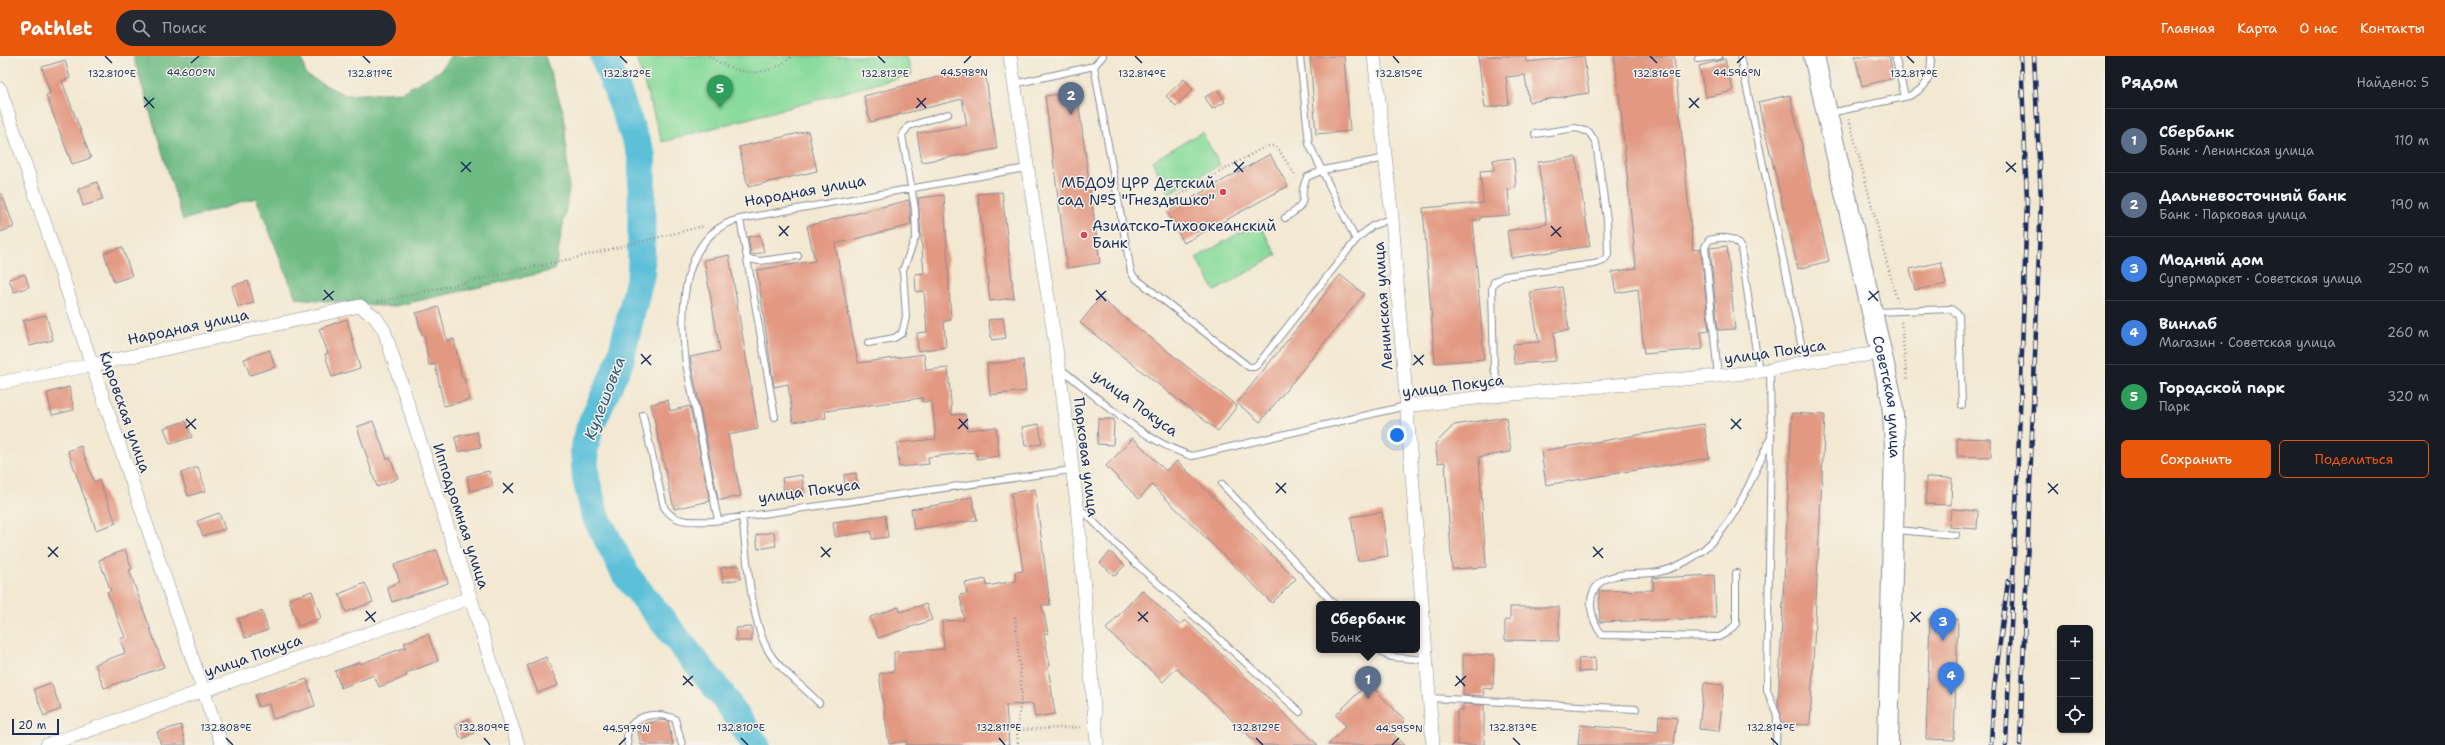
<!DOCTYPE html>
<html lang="ru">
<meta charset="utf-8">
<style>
:root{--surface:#171b24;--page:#242831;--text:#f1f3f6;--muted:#9ea1a6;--line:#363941;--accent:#ea580c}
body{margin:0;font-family:"Shantell Sans",sans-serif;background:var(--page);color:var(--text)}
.controls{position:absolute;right:12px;bottom:12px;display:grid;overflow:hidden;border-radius:6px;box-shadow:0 1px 3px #0004}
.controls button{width:36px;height:36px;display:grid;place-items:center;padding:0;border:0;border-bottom:1px solid var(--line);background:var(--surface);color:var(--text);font:20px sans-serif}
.scale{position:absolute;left:12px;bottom:10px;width:47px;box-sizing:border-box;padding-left:4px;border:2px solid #1b2f5e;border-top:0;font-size:11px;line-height:14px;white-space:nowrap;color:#1b2f5e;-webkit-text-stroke:3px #f7f3e8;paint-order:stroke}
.you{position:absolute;left:1397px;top:379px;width:14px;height:14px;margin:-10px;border:3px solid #fff;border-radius:50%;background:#1a73e8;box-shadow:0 0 0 6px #1a73e833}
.badge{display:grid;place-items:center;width:26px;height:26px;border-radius:50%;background:var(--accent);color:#fff;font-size:13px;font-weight:700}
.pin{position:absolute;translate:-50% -33px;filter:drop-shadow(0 1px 2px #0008)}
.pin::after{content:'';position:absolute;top:21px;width:14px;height:12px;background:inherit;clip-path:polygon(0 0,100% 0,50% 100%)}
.popup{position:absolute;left:1316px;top:545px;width:104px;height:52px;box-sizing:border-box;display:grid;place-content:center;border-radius:6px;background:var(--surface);filter:drop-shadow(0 1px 3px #0005);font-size:13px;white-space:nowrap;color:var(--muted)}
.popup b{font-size:15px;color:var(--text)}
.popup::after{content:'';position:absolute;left:50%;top:100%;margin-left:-8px;border:8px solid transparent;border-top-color:var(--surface)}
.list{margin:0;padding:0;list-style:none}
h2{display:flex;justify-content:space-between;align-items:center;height:52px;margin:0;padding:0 16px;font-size:17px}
h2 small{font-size:13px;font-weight:400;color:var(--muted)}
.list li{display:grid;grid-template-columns:26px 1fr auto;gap:12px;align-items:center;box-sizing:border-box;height:64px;padding:0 16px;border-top:1px solid var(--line)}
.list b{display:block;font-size:15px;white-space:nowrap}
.list p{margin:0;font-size:13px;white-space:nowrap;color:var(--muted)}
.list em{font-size:13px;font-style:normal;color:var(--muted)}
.actions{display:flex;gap:8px;padding:12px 16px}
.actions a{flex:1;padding:9px 0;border:1px solid var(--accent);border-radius:6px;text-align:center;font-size:14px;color:var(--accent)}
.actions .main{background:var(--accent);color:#fff}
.icon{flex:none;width:22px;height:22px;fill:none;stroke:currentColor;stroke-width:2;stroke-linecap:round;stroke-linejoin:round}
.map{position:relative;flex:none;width:2105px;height:689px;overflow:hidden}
header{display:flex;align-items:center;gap:24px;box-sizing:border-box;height:56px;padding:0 20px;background:var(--accent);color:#fff}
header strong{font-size:19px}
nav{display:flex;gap:22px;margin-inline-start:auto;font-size:14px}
.search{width:280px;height:36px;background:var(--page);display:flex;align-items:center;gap:10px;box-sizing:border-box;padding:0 14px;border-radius:22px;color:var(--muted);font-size:15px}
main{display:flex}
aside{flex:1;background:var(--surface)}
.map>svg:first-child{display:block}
</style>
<header>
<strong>Pathlet</strong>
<div class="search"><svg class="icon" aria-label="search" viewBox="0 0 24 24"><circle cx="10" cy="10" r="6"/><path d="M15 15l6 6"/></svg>Поиск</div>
<nav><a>Главная</a><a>Карта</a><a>О нас</a><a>Контакты</a></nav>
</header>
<main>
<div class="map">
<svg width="2105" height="689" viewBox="0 0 2105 689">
<rect width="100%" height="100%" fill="#f7f3e8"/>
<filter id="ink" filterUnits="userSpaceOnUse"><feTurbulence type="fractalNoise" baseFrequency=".025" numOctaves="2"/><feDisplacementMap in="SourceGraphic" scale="8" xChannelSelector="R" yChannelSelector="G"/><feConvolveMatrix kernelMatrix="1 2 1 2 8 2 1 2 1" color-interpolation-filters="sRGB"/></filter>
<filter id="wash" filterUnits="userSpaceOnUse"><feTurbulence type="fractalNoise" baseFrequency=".012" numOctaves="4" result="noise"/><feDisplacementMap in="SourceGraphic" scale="16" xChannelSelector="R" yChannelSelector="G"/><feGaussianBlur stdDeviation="0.9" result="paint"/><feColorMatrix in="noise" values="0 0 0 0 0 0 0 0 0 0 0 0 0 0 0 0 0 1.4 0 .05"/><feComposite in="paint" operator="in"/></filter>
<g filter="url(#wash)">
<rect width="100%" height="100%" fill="#f3e8d1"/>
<path fill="#89db9b" stroke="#52857c" d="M636 0H907L912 18 662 86Z
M1202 76 1220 109 1169 137 1152 105Z
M1258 166 1277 199 1215 235 1196 202Z"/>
<path fill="#6ebb83" stroke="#447570" d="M133 0H301L306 19 345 39 402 36 440 15 450 0H545L564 58 569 134 555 214 391 251 296 242 256 142 183 164Z"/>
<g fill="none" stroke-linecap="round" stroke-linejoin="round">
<path stroke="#5bc0d9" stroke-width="28" d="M604 0 642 101 641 217 620 305 590 371 584 395 586 423 595 459 626 519 722 639 756 689"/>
</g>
<g id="blocks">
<path fill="#e29881" d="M1310 0H1344L1350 75 1316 78Z
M1478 0H1525L1526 6 1584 0 1589 37 1529 46 1525 19 1506 21 1509 48 1485 52Z
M1614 0H1674L1693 194 1701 193 1709 275 1701 276 1703 293 1644 298 1638 233 1616 237 1612 216 1636 212 1621 55Z
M1855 0H1889L1894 22 1862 30Z
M1725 3 1733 35 1706 41 1699 10Z
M65 4 70 22 62 25 91 102 72 108 46 39 50 37 42 11Z
M985 16 997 93 922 106 917 77 967 69 962 43 870 66 864 40 953 17 954 21Z
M1184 23 1193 33 1176 50 1166 40Z
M1218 34 1225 46 1212 53 1205 41Z
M1077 36 1100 207 1067 212 1045 40Z
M1790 39 1829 205 1798 213 1758 46Z
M808 75 817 115 748 131 739 91Z
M1270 98 1288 130 1184 187 1167 156Z
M1576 101 1590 190 1511 202 1507 175 1547 168 1538 106Z
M1514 102 1516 132 1508 133 1510 159 1480 161V164H1473L1484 303 1435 307 1423 152 1483 147 1480 115 1494 114 1493 104Z
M97 126 103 144 83 150 78 133Z
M1002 136 1014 242 990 245 978 138Z
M0 138H2L14 171 0 176Z
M944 139 951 264 944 265 946 291 918 295 917 277 927 276 924 235 916 236 915 218 924 217 918 142Z
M909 144 911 169 835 188 858 307 924 298 926 314 948 312 952 359 965 358 967 374 996 371 999 400 977 403 976 396 928 401 929 408 899 411 897 387 936 383 932 345 922 346V342L825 355 826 362 793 366 788 328 774 331 757 214 815 205 807 170Z
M760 179 764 196 751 199 748 181Z
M1727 190 1735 273 1718 274 1710 192Z
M122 191 132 220 114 226 104 197Z
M729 199 758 373 728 379 741 440 721 444 718 443 690 301 720 295 704 204Z
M1941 206 1946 228 1915 234 1910 213Z
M25 218 29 231 14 236 9 223Z
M1340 219 1364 238 1260 366 1237 347Z
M248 225 254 247 238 251 232 230Z
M1562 231 1569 274 1554 276 1556 305 1514 308 1513 288 1539 286 1530 236Z
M1100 242 1237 350 1218 375 1080 267Z
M439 251 447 285 454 283 462 322H464L469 344 444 350 435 308 429 309 424 279H422L416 257Z
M46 259 53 284 30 290 23 265Z
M1003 262 1006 282 992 284 988 264Z
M347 263 360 312 332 321 325 298 328 297 319 273Z
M270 294 275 311 250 319 244 303Z
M1023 304 1026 335 990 339 987 308Z
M69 331 74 354 52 359 47 337Z
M668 344 670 355 690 350 710 445 674 453 651 348Z
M1792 357 1825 359 1810 669 1781 668V658L1778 649Z
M1506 361 1511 396 1479 401 1486 511 1452 513 1445 406 1438 407 1435 388 1454 369Z
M1098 363H1114L1113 389 1097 388Z
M186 365 192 381 170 388 164 372Z
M373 365 387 403 390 402 398 422 377 431 357 371Z
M1039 368 1042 388 1025 390 1022 371Z
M1704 368 1709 402 1546 429 1541 395Z
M477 376 481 391 458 396 455 381Z
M1133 382 1166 415 1177 405 1296 523 1272 547 1152 429 1139 443 1106 410Z
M1957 382 1991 383V401L1957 400Z
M81 390 94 426 99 424 116 467 96 474 68 395Z
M198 411 206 435 188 440 181 417Z
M489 415 493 430 470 435 467 420Z
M856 417 857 430 845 431 844 419Z
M802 419 804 434 784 436 782 422Z
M1926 421 1952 422 1951 449 1926 448Z
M1035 433 1050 549H1042L1048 577 1044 578 1050 610H1048L1055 658 1035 661 1033 648 1006 649 1009 689H906V685L889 688 879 618 894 615V596L944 593 942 565 964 564 960 539 967 538 965 527 986 523 987 530 1016 525 1015 516 1023 515 1011 437Z
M972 441 977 464 914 473 911 453 955 446V445Z
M1951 453 1978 455 1977 473 1949 471Z
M1382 456 1388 500 1358 505 1351 461Z
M219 457 225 473 203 480 197 465Z
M885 459 888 481 872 483 871 475 835 481 833 466Z
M774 476 776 490 758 493 756 479Z
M125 494 132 513 129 514 164 611 104 632 95 608 125 597 120 583 125 581 107 536 111 535 99 504Z
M437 494 448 527 392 546 387 531 400 526 394 509Z
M1110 496 1125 509 1115 520 1100 507Z
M739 509 741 523 723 526 721 512Z
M1714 519 1716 562 1600 566 1599 535 1653 534V522Z
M365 527 373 546 346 556 339 538Z
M1142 534 1179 569 1185 564 1318 689H1259L1176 612 1163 626 1106 573Z
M312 535 321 562 298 570 289 543Z
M926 548 932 564 878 582 870 561 899 551 900 556Z
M1510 551H1559V585L1505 584V564H1510Z
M262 555 268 574 245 582 238 563Z
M1930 562 1958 563 1954 684 1926 683Z
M752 571V585H736V572Z
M428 578 438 605 406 617 407 620 379 631 374 619 341 632 335 615 360 606V608L406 591 404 587Z
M1463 598 1494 599 1493 633 1483 632 1484 640 1463 639Z
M546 601 558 629 538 637 527 609Z
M1595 602 1596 615 1579 616 1578 603Z
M307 623 315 650 273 663 269 648 258 651 255 639Z
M51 627 61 653 44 660 34 633Z
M1368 627 1405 664 1392 677 1404 689H1328L1346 670 1336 659Z
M1704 627 1724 629 1719 675 1699 673Z
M1463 648 1484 649V689H1457V654H1463Z
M1659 660 1677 662 1674 689H1578L1580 669 1658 676Z
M468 663 474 677 461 683 455 669Z
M662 664 668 665 673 689H641L637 670Z
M181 669 186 689H161L157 676Z"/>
</g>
</g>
<g filter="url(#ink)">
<use href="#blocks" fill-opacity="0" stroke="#878c98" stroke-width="1"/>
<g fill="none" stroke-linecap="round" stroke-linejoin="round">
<g stroke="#878c98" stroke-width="8">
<path id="service" d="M1300 0 1309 88 1356 184
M1740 0 1805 306
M1895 0 1905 41
M1698 3 1719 0
M1094 10 1131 216 1134 221 1249 311H1254L1258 308 1356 184 1372 170 1392 162
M1014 28 1094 10 1103 0
M1830 57 1909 40C1929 31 1931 21 1931 0
M1285 162C1315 143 1295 145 1307 121L1323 114 1386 102
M747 203 760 205 798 200
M1875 256 1951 253 1959 259 1962 349
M868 287 894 282 902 277 906 261 903 214 916 180 915 153 902 79 909 70 948 58
M1060 312C1099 343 1145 386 1192 400L1406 350
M1770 314 1771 381 1767 634 1777 659 1776 689
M1718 320 1705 191 1709 184C1721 181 1734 179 1741 192L1759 316
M1502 339 1494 313 1492 233 1494 226 1505 220 1595 208 1603 205 1608 199 1607 164 1596 87 1589 76 1576 72 1535 78
M643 359 664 451C675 469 694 465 713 465L1071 414
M775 361 740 163 1026 112
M1222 428 1334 548
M1078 450 1132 504 1300 656
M742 460C747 498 750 573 773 602 786 619 804 631 819 647
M718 464 686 308C680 258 679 178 740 163
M1895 474 1956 479
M1736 517V568L1728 576 1719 581 1602 579C1592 565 1584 541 1600 527 1615 514 1642 520 1659 516 1725 500 1745 436 1771 381
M1379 594 1391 601 1427 604
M1430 642 1636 653
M628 689C621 661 655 653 675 663L682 689"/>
</g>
<g stroke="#878c98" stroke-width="14">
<path id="minor" d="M1010 0 1059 311 1077 449 1097 689
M1374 0 1392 162 1433 689
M0 33 92 309 222 689
M0 327 92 309 360 250 375 261 384 274 518 689
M1406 350 1502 339 1718 320 1770 314 1805 306 1883 297
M47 689 470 542"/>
</g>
<g stroke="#878c98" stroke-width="22">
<g id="primary">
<path id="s1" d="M1814 0 1892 344 1895 390 1888 689"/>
</g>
</g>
<path stroke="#878c98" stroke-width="2.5" stroke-dasharray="1 3" stroke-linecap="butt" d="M709 0C735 19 767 24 792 0
M1849 63 1897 245
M1177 140 1266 90H1273L1279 94 1296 121
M378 246 579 201 704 170
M1901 266 1907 323
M1015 561 1022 636 1017 674 1083 671
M1017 674 1018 689"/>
<use href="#service" stroke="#fff" stroke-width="6"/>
<use href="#minor" stroke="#fff" stroke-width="13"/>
<use href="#primary" stroke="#fff" stroke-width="20"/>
<g stroke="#1b2f5e" stroke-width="4.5">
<path id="rail" d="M1991 689 1994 632 2008 525
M2006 689 2020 356 2027 144 2021 0
M2020 689 2041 144 2034 0"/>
</g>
<use href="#rail" stroke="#f7f3e8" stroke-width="3" stroke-dasharray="9" stroke-linecap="butt"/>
</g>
</g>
<path fill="none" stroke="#1b2f5e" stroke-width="1.5" d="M105 0 112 7M363 0 370 7M620 0 627 7M878 0 885 7M1135 0 1142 7M1393 0 1399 7M1650 0 1657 7M1907 0 1914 7M191 7 199 0M964 7 971 0M1737 7 1744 0M144 41 154 52M917 42 926 52M1689 42 1699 52M144 51 154 42M916 52 926 42M1689 52 1699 42M461 106 471 116M1234 106 1243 116M2006 106 2016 116M461 116 471 106M1234 116 1244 106M2006 116 2016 107M779 170 788 180M1551 170 1561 181M779 180 789 170M1551 180 1561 171M324 234 333 244M1096 234 1106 245M1869 235 1878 245M323 244 334 235M1096 244 1106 235M1868 244 1879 235M641 298 651 309M1414 299 1423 309M641 308 651 299M1413 309 1424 299M186 363 196 373M959 363 968 373M1731 363 1741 373M186 372 196 363M958 373 968 363M1731 373 1741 363M503 427 513 437M1276 427 1286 437M2048 427 2058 438M503 437 513 427M1276 437 1286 427M2048 437 2058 428M48 491 58 501M821 491 830 501M1593 491 1603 502M48 501 58 491M821 501 831 492M1593 501 1603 492M366 555 375 566M1138 556 1148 566M1911 556 1920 566M365 565 376 556M1138 565 1148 556M1910 566 1921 556M683 620 693 630M1456 620 1465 630M683 629 693 620M1455 630 1466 620M226 682 233 689M484 682 490 689M741 682 748 689M999 682 1005 689M1256 682 1263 689M1513 682 1520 689M1771 682 1778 689M619 689 626 682M1392 689 1399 682"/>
<g fill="#d1495b" stroke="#f7f3e8" stroke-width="1.5">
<circle cx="1223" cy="136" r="4"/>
<circle cx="1084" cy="179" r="4"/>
</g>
<g text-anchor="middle" stroke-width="3" stroke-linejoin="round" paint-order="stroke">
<g font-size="15" fill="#1b2f5e" stroke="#f7f3e8" text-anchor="end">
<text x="1215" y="132">МБДОУ ЦРР Детский<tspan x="1215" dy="17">сад №5 "Гнездышко"</tspan></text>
<text x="1092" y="175" text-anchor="start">Азиатско-Тихоокеанский<tspan x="1092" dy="17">Банк</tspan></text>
</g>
<g font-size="15" fill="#1b2f5e" stroke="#f7f3e8">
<text transform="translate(805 135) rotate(-10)" y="5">Народная улица</text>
<text transform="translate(1383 250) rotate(-94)" y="5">Ленинская улица</text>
<text transform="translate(188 271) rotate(-12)" y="5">Народная улица</text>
<text transform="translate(1775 296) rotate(-8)" y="5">улица Покуса</text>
<text transform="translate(1453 330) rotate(-7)" y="5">улица Покуса</text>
<text dy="5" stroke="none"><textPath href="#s1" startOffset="349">Советская улица</textPath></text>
<text transform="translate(1135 347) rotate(36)" y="5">улица Покуса</text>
<text transform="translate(125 356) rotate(71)" y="5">Кировская улица</text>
<text transform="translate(1086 401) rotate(83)" y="5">Парковая улица</text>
<text transform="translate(809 435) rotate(-8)" y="5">улица Покуса</text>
<text transform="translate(461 460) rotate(72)" y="5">Ипподромная улица</text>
<text transform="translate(253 600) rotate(-19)" y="5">улица Покуса</text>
</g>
<g font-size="16" font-style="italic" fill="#2e5a83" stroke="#f7f3e8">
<text transform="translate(604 342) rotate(-69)" y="6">Кулешовка</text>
</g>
</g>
<g font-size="10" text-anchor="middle" fill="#1b2f5e" stroke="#f7f3e8" stroke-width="3" stroke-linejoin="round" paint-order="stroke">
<text x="964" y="20">44.598°N</text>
<text x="191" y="20">44.600°N</text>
<text x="1737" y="20">44.596°N</text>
<text x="112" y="21">132.810°E</text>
<text x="370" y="21">132.811°E</text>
<text x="627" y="21">132.812°E</text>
<text x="885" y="21">132.813°E</text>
<text x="1142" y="21">132.814°E</text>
<text x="1399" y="21">132.815°E</text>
<text x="1657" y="21">132.816°E</text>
<text x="1914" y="21">132.817°E</text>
<text x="226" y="675">132.808°E</text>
<text x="484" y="675">132.809°E</text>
<text x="741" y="675">132.810°E</text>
<text x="999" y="675">132.811°E</text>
<text x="1256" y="675">132.812°E</text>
<text x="1513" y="675">132.813°E</text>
<text x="1771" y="675">132.814°E</text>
<text x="626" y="676">44.597°N</text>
<text x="1399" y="676">44.595°N</text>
</g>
</svg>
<div class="controls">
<button>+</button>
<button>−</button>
<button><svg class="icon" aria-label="locate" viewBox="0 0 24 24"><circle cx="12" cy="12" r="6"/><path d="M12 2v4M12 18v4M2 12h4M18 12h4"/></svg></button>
</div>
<div class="scale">20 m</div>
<div class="you"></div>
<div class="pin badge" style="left:1368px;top:643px;background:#5c6f8a">1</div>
<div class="popup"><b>Сбербанк</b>Банк</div>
<div class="pin badge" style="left:1071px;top:59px;background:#5c6f8a">2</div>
<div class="pin badge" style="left:1943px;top:585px;background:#3f7fe0">3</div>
<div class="pin badge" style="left:1951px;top:639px;background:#3f7fe0">4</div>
<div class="pin badge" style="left:720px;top:52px;background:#2e9e5b">5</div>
</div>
<aside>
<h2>Рядом<small>Найдено: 5</small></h2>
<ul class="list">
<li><span class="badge" style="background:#5c6f8a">1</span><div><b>Сбербанк</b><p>Банк · Ленинская улица</p></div><em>110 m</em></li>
<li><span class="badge" style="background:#5c6f8a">2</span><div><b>Дальневосточный банк</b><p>Банк · Парковая улица</p></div><em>190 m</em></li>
<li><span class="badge" style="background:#3f7fe0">3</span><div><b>Модный дом</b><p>Супермаркет · Советская улица</p></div><em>250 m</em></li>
<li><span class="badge" style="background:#3f7fe0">4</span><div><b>Винлаб</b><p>Магазин · Советская улица</p></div><em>260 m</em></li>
<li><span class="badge" style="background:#2e9e5b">5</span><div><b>Городской парк</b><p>Парк</p></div><em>320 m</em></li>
</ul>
<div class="actions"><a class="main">Сохранить</a><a>Поделиться</a></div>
</aside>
</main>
